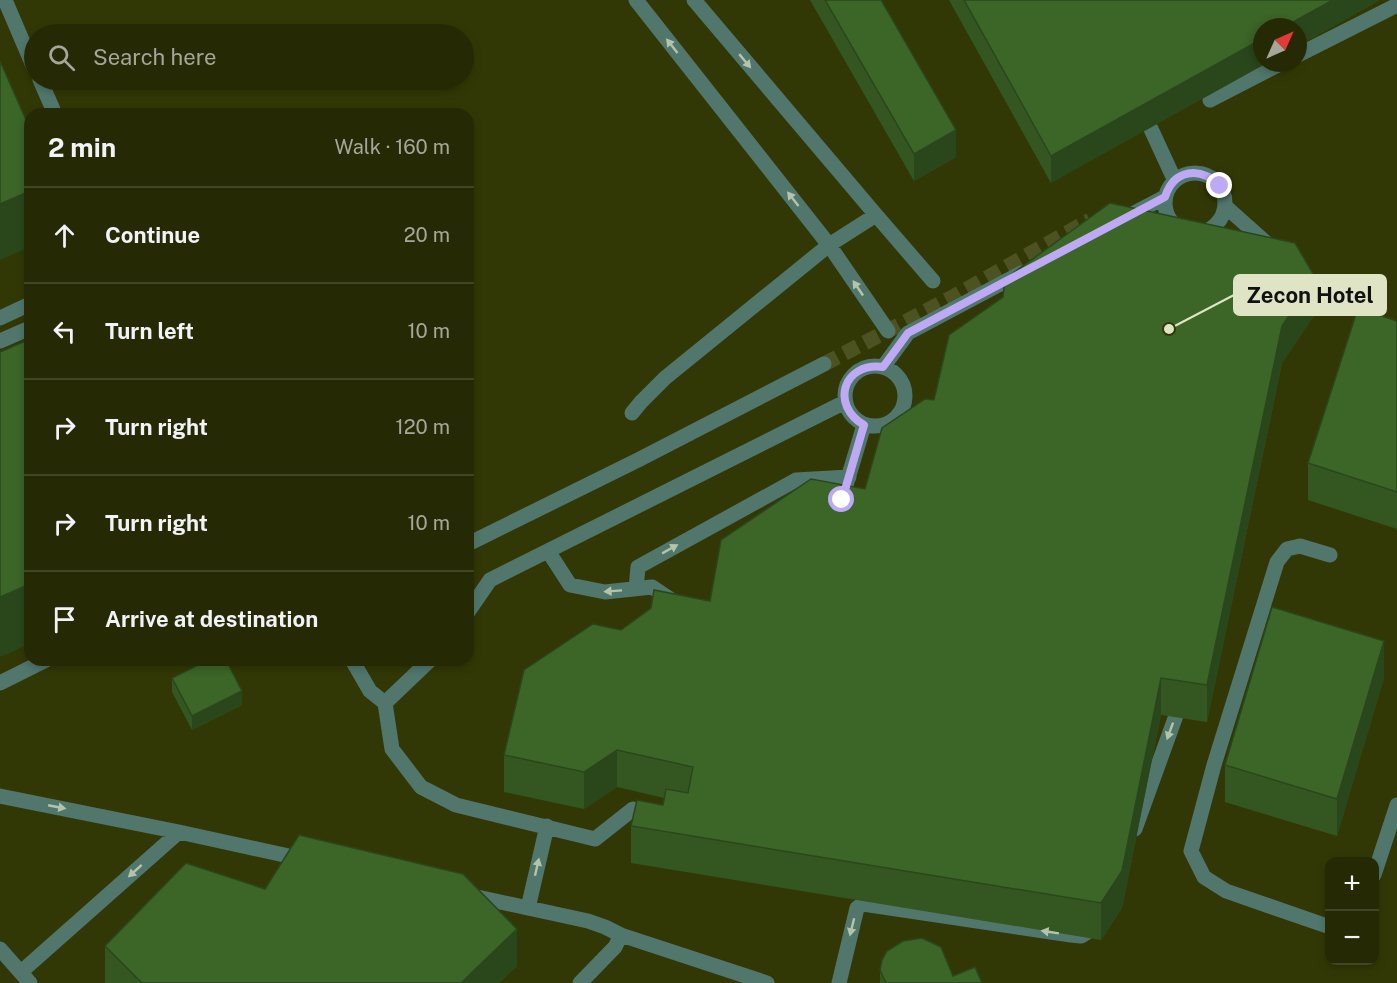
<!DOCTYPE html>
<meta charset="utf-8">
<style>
:root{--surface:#262a04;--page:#323613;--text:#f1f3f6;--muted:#a4a79a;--line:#424626}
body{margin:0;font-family:"Public Sans",sans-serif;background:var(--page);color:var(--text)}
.controls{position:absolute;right:18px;bottom:18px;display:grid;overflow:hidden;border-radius:12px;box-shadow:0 3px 9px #0003}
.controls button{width:54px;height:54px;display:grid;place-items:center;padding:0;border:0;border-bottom:2px solid var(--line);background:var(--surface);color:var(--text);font:30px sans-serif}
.compass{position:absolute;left:1253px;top:18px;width:54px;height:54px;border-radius:50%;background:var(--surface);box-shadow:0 3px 9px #0003;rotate:45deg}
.stop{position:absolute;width:18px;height:18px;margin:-14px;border:4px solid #bea9f5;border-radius:50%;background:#fff}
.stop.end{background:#bea9f5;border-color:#fff;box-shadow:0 2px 6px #0008}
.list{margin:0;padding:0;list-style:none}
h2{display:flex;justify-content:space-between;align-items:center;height:78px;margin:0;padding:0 24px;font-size:26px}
h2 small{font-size:20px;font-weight:400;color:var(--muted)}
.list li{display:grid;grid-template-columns:39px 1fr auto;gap:18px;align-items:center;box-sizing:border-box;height:96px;padding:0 24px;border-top:2px solid var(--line)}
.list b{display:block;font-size:22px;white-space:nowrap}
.list em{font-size:20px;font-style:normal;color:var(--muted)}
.icon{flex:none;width:33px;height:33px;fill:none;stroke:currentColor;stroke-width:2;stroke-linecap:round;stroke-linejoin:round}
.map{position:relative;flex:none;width:1397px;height:983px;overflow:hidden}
.search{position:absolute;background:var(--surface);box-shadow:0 3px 9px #0003;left:24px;top:24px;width:450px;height:66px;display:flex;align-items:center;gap:15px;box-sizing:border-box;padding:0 21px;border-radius:33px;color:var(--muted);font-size:22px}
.panel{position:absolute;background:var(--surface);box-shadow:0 3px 9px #0003;left:24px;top:108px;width:450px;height:558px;border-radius:18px}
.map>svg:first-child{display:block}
</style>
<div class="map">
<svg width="1397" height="983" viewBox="0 0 1397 983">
<rect width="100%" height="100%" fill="#323805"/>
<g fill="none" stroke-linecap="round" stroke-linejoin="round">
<path stroke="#4c5222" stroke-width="15" stroke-dasharray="15 8" stroke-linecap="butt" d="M824 364 949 299 1090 220"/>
<path stroke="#51776d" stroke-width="15" d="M5 0 34 68
M636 0 829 245 888 331
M694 0 876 215 933 281
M1298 55 1397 5
M40 80 55 114
M1210 100 1282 63
M1151 129 1175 181
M1165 203a30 30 0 1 1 60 0a30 30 0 1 1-60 0Z
M1225 206 1272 248
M1125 218 1165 197
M0 318 30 304
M0 341 30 328
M845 396a30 30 0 1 1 60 0a30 30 0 1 1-60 0Z
M883 367 908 333 1021 273
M632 413 641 402 665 378 829 245 876 215
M840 505 864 425
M468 544 638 460 824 364
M548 551 570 585 605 592 652 587 673 601
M636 589 638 567 796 480 849 477
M468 612 490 580 845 402
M352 660 370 691 385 703 430 660
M0 683 46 660
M385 703 392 749 421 787 456 805 595 839 633 809
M0 796 179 832 307 860
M1135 829 1182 699
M1374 875 1397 805
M468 895 588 921 605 927 621 935 615 947 580 983
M528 908 547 826
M1330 926H1327L1226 891 1204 877 1191 851 1214 765 1277 562 1287 549 1300 546 1330 555
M621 935 767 983
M0 949 30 983
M21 972 179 832
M839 983 857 908 863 904 1071 935 1081 936 1094 928"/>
</g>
<path fill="#345722" d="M810 0H881L956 157 914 181Z
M949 0H1380L1298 46V27L1051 183Z
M1315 314 1282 363 1207 722 1161 715 1122 908 1101 940 631 863V826L663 805 664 798 617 787 584 809 504 792V755L621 630 710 601 865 489 934 400Z
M1397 321V529L1308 500V463Z
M172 678 242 705 192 730 172 692Z
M1384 678 1337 836 1225 802V765Z
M105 946 517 966 499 983H105Z
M880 970 953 976 982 983H880Z"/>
<path fill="#2a471c" d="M1333 0H1380L1298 46V27H1284Z
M1262 39V63H1267L1051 183V156Z
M956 130V157L914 181V154Z
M30 191V247L0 260V204Z
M1315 277V314L1282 363 1207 722V685L1282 326Z
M30 584V644L0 657V597Z
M1384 641V678L1337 836V799Z
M1161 678V715L1122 908 1101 940V903Z
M242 691V705L192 730V716Z
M617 750V787L584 809V772Z
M517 929V966L499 983H461Z"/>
<path fill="#3c6528" stroke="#2a471c" stroke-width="1.5" d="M825 0H881L956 130 914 154Z
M964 0H1333L1284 27H1262V39L1051 156Z
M0 61 30 129V191L0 204Z
M1110 203 1295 243 1315 277 1282 326 1207 685 1161 678 1122 871 1101 903 631 826 637 800 663 805 666 789 688 793 693 767 617 750 584 772 504 755 524 670 593 624 621 630 651 608 654 590 710 601 721 540 811 479 865 489 882 428 925 399 934 400 949 335 1003 297 1005 279Z
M1358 308 1397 321V492L1308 463Z
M30 339V584L0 597V352Z
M1272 607 1384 641 1337 799 1225 765Z
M208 660H226L242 691 192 716 172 678Z
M299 835 463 874 517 929 461 983H142L105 946 186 863 265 889Z
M922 938 941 947 953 976 975 967 982 983H886L880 970 882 960 887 951 903 941Z"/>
<defs><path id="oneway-solid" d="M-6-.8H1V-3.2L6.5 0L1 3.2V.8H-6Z" transform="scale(1.5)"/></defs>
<g fill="#b4c4aa">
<use href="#oneway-solid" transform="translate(672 46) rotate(-128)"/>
<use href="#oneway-solid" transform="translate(745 61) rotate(50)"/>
<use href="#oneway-solid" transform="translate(793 199) rotate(-128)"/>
<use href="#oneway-solid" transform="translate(858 288) rotate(-124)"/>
<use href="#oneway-solid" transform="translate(670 549) rotate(-29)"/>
<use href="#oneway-solid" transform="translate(613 591) rotate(176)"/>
<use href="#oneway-solid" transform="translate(1170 731) rotate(110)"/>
<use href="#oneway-solid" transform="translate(57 807) rotate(11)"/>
<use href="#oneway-solid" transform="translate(537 867) rotate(-77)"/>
<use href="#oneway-solid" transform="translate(135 871) rotate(138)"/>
<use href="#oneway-solid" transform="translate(852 927) rotate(104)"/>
<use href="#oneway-solid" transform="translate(1050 932) rotate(-171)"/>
</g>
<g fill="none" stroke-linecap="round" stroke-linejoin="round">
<path stroke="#bea9f5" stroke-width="8" d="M842 500 864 425C830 405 843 362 883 367L908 333 1165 197C1174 169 1200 166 1220 186"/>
</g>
<path fill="none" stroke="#dfe5c4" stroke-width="2" d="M1169 329L1234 295"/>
<circle fill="#dfe5c4" stroke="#323805" stroke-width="2" cx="1169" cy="329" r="6"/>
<rect fill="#dfe5c4" stroke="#dfe5c4" stroke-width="2" x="1234" y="275" width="152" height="40" rx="6"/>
<g font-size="22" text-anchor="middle" font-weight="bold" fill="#111">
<text x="1310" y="303">Zecon Hotel</text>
</g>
</svg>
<div class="controls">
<button>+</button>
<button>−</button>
</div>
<svg class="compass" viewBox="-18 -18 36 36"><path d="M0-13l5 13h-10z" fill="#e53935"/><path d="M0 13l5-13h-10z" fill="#a4a79a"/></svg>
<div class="stop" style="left:842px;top:500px"></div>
<div class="stop end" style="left:1220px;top:186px"></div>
<div class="search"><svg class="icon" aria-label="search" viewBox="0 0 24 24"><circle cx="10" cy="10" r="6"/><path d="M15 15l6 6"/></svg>Search here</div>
<section class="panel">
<h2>2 min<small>Walk · 160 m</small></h2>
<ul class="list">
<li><svg class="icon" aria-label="ahead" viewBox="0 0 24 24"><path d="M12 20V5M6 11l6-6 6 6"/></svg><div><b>Continue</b></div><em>20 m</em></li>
<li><svg class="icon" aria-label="left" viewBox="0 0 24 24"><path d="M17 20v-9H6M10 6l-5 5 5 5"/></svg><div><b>Turn left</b></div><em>10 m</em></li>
<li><svg class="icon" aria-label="right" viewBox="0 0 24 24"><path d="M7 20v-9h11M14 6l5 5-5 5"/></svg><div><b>Turn right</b></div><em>120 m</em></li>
<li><svg class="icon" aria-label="right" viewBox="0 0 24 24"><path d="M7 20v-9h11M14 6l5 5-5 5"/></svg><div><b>Turn right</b></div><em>10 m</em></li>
<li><svg class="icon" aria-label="arrive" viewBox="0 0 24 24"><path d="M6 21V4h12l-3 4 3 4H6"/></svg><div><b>Arrive at destination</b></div></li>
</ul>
</section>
</div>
